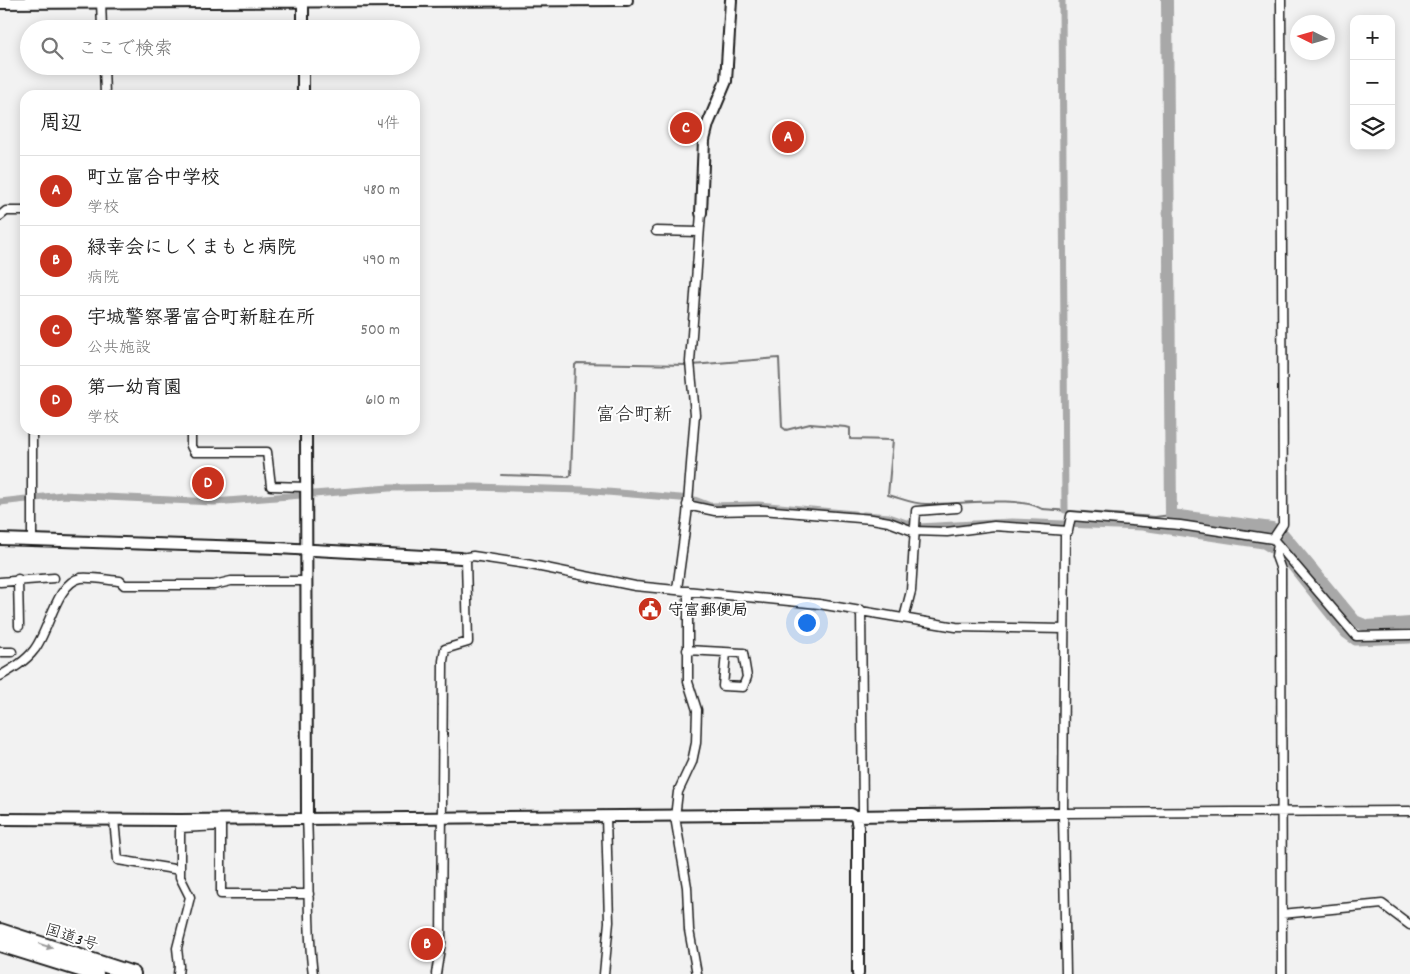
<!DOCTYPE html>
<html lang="ja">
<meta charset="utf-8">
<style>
:root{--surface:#fff;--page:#f2f2f2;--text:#222;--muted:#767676;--line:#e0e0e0;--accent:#c8321e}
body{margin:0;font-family:Dekko,"Klee One",sans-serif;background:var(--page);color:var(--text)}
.controls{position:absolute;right:15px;top:15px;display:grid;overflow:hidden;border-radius:10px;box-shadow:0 2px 12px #0003}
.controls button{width:45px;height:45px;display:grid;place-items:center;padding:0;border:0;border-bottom:1px solid var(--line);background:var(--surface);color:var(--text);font:25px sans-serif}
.compass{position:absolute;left:1290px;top:15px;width:45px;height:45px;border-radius:50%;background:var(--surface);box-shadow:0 2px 12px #0003;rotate:275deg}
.you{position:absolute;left:806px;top:622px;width:18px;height:18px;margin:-12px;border:4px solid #fff;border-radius:50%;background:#1a73e8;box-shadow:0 0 0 8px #1a73e833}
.badge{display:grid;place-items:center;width:32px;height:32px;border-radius:50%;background:var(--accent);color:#fff;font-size:16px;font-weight:700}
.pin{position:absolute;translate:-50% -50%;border:2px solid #fff;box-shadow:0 1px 5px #0006}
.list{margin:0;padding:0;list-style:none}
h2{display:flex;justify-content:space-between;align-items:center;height:65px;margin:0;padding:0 20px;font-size:21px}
h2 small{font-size:16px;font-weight:400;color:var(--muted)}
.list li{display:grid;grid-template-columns:32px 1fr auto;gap:15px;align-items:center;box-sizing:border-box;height:70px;padding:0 20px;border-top:1px solid var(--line)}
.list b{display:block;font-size:19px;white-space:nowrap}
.list p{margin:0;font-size:16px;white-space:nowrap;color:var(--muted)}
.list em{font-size:16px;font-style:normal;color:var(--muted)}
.icon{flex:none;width:28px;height:28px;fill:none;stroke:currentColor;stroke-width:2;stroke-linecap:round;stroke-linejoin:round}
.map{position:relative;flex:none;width:1410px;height:974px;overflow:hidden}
.search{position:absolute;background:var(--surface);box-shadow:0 2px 12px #0003;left:20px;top:20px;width:400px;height:55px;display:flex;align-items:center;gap:12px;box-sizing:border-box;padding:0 18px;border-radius:28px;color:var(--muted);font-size:19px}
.panel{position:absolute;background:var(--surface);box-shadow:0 2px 12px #0003;left:20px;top:90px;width:400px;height:345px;border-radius:15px}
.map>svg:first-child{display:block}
</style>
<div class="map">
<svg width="1410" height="974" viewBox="0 0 1410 974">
<rect width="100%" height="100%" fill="#f2f2f2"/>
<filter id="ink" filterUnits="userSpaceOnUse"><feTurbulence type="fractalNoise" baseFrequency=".02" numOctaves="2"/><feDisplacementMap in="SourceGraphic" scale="10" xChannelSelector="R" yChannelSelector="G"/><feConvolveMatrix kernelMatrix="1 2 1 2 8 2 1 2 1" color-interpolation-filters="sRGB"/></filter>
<g filter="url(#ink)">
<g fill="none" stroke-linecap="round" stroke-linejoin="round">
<path stroke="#707070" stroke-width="2" d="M692 365 779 358 782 427 786 430 810 424 846 427 850 428V439L893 440 888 495C900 498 913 504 926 504 953 505 1020 495 1042 509L1155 517 1171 515
M501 475 569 477 571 475 575 365 577 363 688 365"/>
<path stroke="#a8a8a8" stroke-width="7" d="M1062 0 1065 510
M0 502 62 495 214 502 389 488 475 487 583 490 692 499 710 506 758 505 854 514
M864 515 889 517 918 527 1012 522 1142 527 1263 545 1283 557 1345 635 1355 642 1410 640"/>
<path stroke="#a8a8a8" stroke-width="12" d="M1167 0 1171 515 1272 528 1283 534 1355 621 1367 626 1410 623"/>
<g stroke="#1c1c1c" stroke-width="11">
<path id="street" d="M101 0 102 29
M104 66 105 95
M0 216 6 211H25
M656 231 699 232
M32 430V540
M191 430V446L194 452H267L271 486 306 487
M687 505 715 511 762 510 872 519 889 522 913 531 947 532 994 526 1068 531 1071 516 1180 525 1273 539 1356 636 1410 635
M1065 531 1063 813 1066 974
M1273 539 1283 524 1281 0
M1278 545 1276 556 1281 570 1282 974
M461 558 473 556 526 564 635 586 819 604 956 627 1064 629
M18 579 19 626
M0 582 54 578
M677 589 687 515 695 414 690 362 701 213
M688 591V682L697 710 696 743 692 762 678 792 675 817 687 887 689 930 697 974
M861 610 863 814
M904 618 911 591 916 511 957 508
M687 650 743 653 747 677 743 687 723 686 726 653
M0 652H12
M0 676C12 669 26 661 34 650 49 632 56 582 81 578 93 577 108 580 120 581L124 585H214L231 581H306
M1063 813 1410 811
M307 818C310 870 306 922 313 974
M114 820 118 860 180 870
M180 828 221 826V894H309
M1282 914 1382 904 1410 925
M178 974 179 966 177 948 190 897 180 877V824
M436 974 441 942 443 661 445 649 468 642 466 559
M604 974 609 922 606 817"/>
</g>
<g stroke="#1c1c1c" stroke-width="14">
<path id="secondary" d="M303 0V29
M0 3 627 0
M303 66V95
M701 213 704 140 708 124 726 81 731 0
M306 430 307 818
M0 539 277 548 461 558
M854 816 1063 813
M0 819 180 820 851 814 856 817 858 827V974"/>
</g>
<g stroke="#1c1c1c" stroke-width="18">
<path id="highway" d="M0 931 133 974
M0 944 96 974"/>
</g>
<use href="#street" stroke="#fff" stroke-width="8"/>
<use href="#secondary" stroke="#fff" stroke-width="10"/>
<use href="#highway" stroke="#fff" stroke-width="14"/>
</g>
<defs><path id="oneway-solid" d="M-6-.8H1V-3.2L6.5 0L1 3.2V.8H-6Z" transform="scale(1.25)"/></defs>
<use fill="#999" href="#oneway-solid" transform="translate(46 946) rotate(18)"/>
</g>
<defs>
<g id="civic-disc" transform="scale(1.25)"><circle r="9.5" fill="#c8321e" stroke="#fff"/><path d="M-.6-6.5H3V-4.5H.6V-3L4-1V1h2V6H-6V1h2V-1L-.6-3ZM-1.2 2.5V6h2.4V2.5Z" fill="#fff"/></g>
</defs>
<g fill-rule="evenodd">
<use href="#civic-disc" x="650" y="609"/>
</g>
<g text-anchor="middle" stroke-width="4" stroke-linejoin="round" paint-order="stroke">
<g font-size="16" font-weight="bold" fill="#1c1c1c" stroke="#fff" text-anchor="start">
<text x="668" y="615">守富郵便局</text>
</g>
<g font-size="16" fill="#1c1c1c" stroke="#fff">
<text transform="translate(72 936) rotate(18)" y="6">国道3号</text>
</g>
<g font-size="19" fill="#1c1c1c" stroke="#fff">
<text x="634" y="420">富合町新</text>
</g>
</g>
</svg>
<div class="controls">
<button>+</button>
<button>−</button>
<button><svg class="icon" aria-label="layers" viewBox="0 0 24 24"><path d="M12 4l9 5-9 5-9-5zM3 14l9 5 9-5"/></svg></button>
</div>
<svg class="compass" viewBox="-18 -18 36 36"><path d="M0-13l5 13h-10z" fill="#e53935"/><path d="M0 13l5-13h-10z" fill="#767676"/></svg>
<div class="you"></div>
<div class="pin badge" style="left:788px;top:137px">A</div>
<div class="pin badge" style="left:427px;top:944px">B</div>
<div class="pin badge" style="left:686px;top:128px">C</div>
<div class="pin badge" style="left:208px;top:483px">D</div>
<div class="search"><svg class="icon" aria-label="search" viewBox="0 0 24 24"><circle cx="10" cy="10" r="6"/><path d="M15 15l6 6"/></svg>ここで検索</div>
<section class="panel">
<h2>周辺<small>4件</small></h2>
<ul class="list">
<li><span class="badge">A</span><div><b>町立富合中学校</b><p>学校</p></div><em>480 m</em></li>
<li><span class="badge">B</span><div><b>緑幸会にしくまもと病院</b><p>病院</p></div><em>490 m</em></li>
<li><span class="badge">C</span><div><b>宇城警察署富合町新駐在所</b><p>公共施設</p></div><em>500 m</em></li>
<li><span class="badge">D</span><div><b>第一幼育園</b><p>学校</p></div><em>610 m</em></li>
</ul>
</section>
</div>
